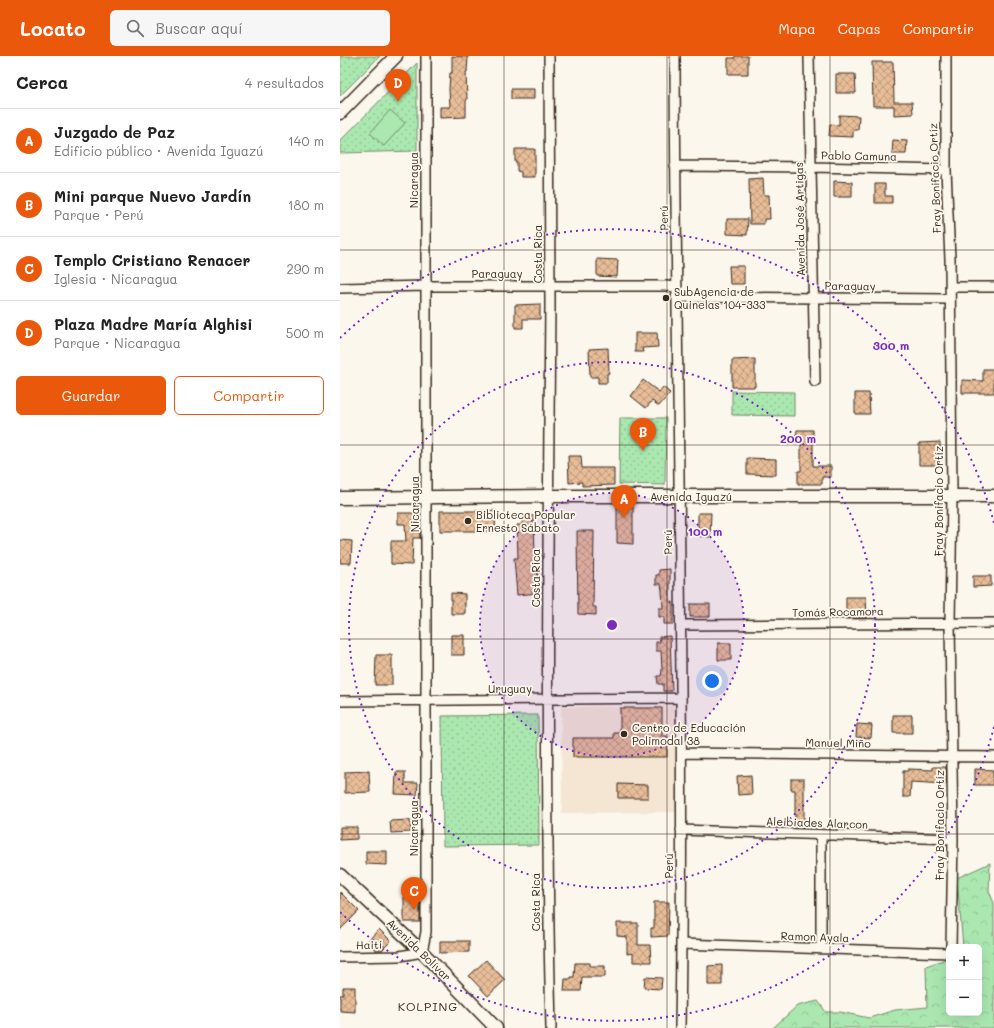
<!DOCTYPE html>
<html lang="es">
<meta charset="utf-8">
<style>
:root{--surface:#fff;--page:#f6f6f6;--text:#222;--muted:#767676;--line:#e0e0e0;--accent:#ea580c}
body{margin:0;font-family:Mali,sans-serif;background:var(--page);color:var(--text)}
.controls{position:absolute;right:12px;bottom:12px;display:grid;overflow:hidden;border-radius:6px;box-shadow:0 4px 16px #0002}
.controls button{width:36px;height:36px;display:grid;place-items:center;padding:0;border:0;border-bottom:1px solid var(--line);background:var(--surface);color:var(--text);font:20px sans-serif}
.you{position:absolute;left:372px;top:625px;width:14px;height:14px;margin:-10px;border:3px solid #fff;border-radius:50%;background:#1a73e8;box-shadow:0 0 0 6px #1a73e833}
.badge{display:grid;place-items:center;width:26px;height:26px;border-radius:50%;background:var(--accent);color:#fff;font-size:13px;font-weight:700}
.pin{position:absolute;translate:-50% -33px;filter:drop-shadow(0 1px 2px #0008)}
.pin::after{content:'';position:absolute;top:21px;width:14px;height:12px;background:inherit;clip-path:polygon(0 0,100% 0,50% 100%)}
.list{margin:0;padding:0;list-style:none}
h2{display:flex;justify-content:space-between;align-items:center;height:52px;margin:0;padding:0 16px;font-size:17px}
h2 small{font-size:13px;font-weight:400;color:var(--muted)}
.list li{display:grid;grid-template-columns:26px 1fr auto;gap:12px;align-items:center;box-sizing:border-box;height:64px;padding:0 16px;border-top:1px solid var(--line)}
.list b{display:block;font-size:15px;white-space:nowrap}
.list p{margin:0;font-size:13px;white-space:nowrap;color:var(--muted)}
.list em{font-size:13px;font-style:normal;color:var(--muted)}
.actions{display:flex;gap:8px;padding:12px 16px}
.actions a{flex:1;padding:9px 0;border:1px solid var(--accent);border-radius:6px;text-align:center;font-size:14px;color:var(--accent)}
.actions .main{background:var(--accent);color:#fff}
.icon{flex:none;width:22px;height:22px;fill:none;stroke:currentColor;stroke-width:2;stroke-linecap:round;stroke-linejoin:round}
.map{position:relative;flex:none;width:654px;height:972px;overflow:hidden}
header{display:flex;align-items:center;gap:24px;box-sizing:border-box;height:56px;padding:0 20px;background:var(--accent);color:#fff}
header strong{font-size:19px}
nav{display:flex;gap:22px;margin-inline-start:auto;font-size:14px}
.search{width:280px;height:36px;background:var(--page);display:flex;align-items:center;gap:10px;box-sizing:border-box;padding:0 14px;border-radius:6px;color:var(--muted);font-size:15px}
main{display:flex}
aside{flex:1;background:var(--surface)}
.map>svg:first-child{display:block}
</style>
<header>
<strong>Locato</strong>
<div class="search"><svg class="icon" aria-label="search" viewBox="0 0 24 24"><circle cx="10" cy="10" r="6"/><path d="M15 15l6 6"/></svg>Buscar aquí</div>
<nav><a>Mapa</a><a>Capas</a><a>Compartir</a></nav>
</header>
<main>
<aside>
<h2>Cerca<small>4 resultados</small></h2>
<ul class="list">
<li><span class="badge">A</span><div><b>Juzgado de Paz</b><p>Edificio público · Avenida Iguazú</p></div><em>140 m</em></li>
<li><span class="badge">B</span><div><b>Mini parque Nuevo Jardín</b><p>Parque · Perú</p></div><em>180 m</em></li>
<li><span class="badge">C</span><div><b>Templo Cristiano Renacer</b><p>Iglesia · Nicaragua</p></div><em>290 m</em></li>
<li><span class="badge">D</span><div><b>Plaza Madre María Alghisi</b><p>Parque · Nicaragua</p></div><em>500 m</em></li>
</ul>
<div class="actions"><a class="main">Guardar</a><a>Compartir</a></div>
</aside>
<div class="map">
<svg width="654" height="972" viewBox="0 0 654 972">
<defs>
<pattern id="grass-dots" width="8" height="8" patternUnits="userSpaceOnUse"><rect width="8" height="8" fill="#aae8b0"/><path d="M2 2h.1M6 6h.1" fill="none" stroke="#93c797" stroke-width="1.8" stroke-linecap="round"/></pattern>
<pattern id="forest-crowns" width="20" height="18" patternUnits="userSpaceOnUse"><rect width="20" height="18" fill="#aae8b0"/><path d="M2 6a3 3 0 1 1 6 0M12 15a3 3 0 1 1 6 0" fill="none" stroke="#93c797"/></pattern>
<pattern id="building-cross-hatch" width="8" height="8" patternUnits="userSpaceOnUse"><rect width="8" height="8" fill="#e8bd98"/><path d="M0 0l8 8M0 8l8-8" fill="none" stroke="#bd9a7b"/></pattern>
</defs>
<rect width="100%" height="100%" fill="#fbf7ec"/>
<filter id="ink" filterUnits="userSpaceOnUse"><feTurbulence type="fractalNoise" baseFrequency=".025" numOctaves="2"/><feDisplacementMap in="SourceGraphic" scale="8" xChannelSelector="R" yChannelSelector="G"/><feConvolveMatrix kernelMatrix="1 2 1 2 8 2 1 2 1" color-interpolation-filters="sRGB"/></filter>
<g filter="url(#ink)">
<path fill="#f5e6d3" d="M335 650 336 756 222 757 221 651Z"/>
<path fill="url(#grass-dots)" stroke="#728967" d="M0 0H40L0 40Z
M77 7V95L0 97V85Z
M392 335 454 336V360L392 359Z
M280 362H326L325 429 279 428Z
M198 659 199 789 103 790 102 660Z"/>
<path fill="url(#forest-crowns)" stroke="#728967" d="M650 807 649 835 654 847V972H433L457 950 478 945 486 956H500L529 962 555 954 587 951 586 910 609 902V957H639V891H623L617 822Z"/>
<path fill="#aae8b0" stroke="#728967" d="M50 54 65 67 44 90 30 77Z"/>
<path fill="url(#building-cross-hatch)" stroke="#3b2a1e" d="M112 0 128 1 127 16H126L127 44 126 45V61L100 62V51H110L109 33 110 17H112Z
M395 0H408V18H388V2H395Z
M532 6H553L554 46H572L573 58 554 59V50H533Z
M496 18H515L516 37H496Z
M171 33H194V43H171Z
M499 59 519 60 518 74H513V81L489 80 490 68 499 69Z
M553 84 567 85 566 98H552Z
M175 93H195V121H181V116L177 115V106H175Z
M423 122 424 139H429L430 163H424V168H410L409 123Z
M494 125 512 126V141H494Z
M535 128H545V140H552V147H535Z
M387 163H408L407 179 387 178Z
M257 203 278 204 277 221 257 220Z
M389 210H404V228H390Z
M200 248V263H183V272H175V249Z
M295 277H317L318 291 302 292 303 296H295Z
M268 292 269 317 267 318V327H258V321H250L249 293Z
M415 303V331H392V304Z
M643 313H654V337H622V324L643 325Z
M303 324 319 336 323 331 330 337 319 350 312 345 306 352 291 340Z
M515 337H529L530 358H515Z
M457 374H473V410H491V421H482V428H458V415H461V385H456Z
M600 386V409H579V387Z
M228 400H241L242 412H274V429L242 430V426L229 427Z
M407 402 436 403V419L407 418Z
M277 449H293V488L277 487Z
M100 455H156L155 475H100Z
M58 457H80V482H73L72 509 51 508V485H66L65 468H58Z
M358 457H371L370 481 358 480Z
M182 460H194L195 500H196L199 537 177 539 174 502H178L177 469H182Z
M237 475H254L253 551H256V559L238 558Z
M0 484 12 485 11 507H0Z
M330 513V546H333V568H324V561H319V552H323L322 535 321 528H316V519H319V514Z
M633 520H651V530L633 531Z
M111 537 125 538V558H111Z
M506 541H526L527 562H506Z
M350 548H370V561H350Z
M111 579H124V599H111Z
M330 580 332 635H323V628H318L317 620H321L322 614 321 595H316V586H320L319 581Z
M378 587H391V604H378Z
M36 599H52V629H35Z
M280 652H322V680H327V701H233V682H274V677H280Z
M553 659H572V677H553Z
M517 668 532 669 531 682 516 681Z
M593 711H606V728L571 726 570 741H563V715H568V713L593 714Z
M635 713 653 714V729H635Z
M29 715 30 736 5 737V716Z
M56 716H65V727H78L77 739 55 738Z
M411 719 412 738 398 739 397 720Z
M451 723H464V771H455V734H451Z
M278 728 308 729V742H278Z
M70 764 71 776 51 777 50 765Z
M0 771H17V783L0 784Z
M26 795H47V809L26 808Z
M64 835H80V866H64Z
M0 836 19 855 0 874Z
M314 846H329L328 880 311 881V872H314Z
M277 867H298V889H310L311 906H293V897L287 898V881L277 880Z
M39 873 51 885 42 894H35L27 886Z
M100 885H129V896L100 897Z
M146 904 165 924 148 940 129 920Z
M235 907H250V910H265V921H242L241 935H224L225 923H231V921H234Z
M382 909V929H368V910Z
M305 921 322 922 321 933 304 932Z
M3 931H15V956L0 955V939H3Z"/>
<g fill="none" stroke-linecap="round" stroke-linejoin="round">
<g stroke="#3b2a1e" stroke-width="12">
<path id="minor" d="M209 0C209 83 210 166 210 249 208 490 205 731 211 972
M335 0C336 324 345 648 340 972
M469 0 475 326
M606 0V114L610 203 612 440 610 566 613 783 611 891
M335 110 471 111 606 114
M610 231H654
M0 232 86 230H326L337 231
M336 241 610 243
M341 569 654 567
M0 645 341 642
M342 697 654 701
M341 774 613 783
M481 779V893
M341 888 609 897
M0 901 60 900 82 896 86 876V0"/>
</g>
<g stroke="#3b2a1e" stroke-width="15">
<path id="secondary" d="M0 57 56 0
M0 442 208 440H654
M0 819 82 896 156 972"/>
</g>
<use href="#minor" stroke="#fbf7ec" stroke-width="9"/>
<use href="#secondary" stroke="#fbf7ec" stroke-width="12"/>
</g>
</g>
<path fill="none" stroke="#3b2a1e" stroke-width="1" stroke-opacity="0.55" d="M164 0V972M327 0V972M490 0V972M0 194H654M0 389H654M0 583H654M0 778H654"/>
<circle cx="272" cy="569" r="132" fill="#7b2cbf" fill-opacity=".12"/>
<g fill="none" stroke="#7b2cbf" stroke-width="2" stroke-dasharray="2 4">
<circle cx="272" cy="569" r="132"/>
<circle cx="272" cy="569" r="263"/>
<path d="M654 671A395 395 0 0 1 0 856M0 282A395 395 0 0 1 654 467"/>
</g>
<g fill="#3b2a1e" stroke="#fbf7ec" stroke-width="1.5">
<circle cx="326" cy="242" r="4"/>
<circle cx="128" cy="465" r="4"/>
<circle cx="284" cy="678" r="4"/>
</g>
<g text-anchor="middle" stroke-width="3.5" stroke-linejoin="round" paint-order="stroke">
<g font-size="11" fill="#3b2a1e" stroke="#fbf7ec">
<text transform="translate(519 100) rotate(1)" y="4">Pablo Camuna</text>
<text transform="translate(595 122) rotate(-92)" y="4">Fray Bonifacio Ortíz</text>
<text transform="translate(74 124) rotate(-90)" y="4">Nicaragua</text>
<text transform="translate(324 162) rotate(-91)" y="4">Perú</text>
<text transform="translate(460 163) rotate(-91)" y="4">Avenida José Artigas</text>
<text transform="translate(198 198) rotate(-90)" y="4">Costa Rica</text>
<text x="157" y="222">Paraguay</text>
<text transform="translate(510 230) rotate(1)" y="4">Paraguay</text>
<text x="351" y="445">Avenida Iguazú</text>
<text transform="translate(599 445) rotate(-90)" y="4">Fray Bonifacio Ortíz</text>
<text transform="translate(75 448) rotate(-90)" y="4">Nicaragua</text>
<text transform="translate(328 486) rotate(-91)" y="4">Perú</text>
<text transform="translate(196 522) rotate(-90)" y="4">Costa Rica</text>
<text transform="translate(498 556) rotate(-1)" y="4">Tomás Rocamora</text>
<text x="170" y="637">Uruguay</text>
<text transform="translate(498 687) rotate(1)" y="4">Manuel Miño</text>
<text transform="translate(477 767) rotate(2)" y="4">Aleibiades Alarcon</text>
<text transform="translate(600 769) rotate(-90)" y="4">Fray Bonifacio Ortíz</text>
<text transform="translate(74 772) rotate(-90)" y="4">Nicaragua</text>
<text transform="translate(329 810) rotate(-90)" y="4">Perú</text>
<text transform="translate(196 846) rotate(-90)" y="4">Costa Rica</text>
<text transform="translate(475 881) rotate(2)" y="4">Ramon Ayala</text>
<text transform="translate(29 889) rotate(-1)" y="4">Haití</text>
<text transform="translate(79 894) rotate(44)" y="4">Avenida Bolívar</text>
</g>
<g font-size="11" fill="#3b2a1e" stroke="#fbf7ec" text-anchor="start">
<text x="334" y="240">SubAgencia de<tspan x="334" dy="13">Quinelas 104-333</tspan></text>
<text x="136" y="463">Biblioteca Popular<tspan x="136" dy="13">Ernesto Sábato</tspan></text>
<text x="292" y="676">Centro de Educación<tspan x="292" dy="13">Polimodal 38</tspan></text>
</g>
<g font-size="12" letter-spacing="1" fill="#3b2a1e" stroke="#fbf7ec">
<text x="88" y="955">KOLPING</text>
</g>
</g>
<circle cx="272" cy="569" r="6" fill="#7b2cbf" stroke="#fbf7ec" stroke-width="2"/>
<g font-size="12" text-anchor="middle" font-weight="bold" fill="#7b2cbf" stroke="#fbf7ec" stroke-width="3.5" stroke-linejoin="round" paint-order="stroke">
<text x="551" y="294">300 m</text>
<text x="458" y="387">200 m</text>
<text x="365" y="480">100 m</text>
</g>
</svg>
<div class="controls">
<button>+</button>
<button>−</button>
</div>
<div class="you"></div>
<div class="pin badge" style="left:284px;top:462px">A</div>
<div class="pin badge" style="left:303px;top:395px">B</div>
<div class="pin badge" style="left:74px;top:854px">C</div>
<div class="pin badge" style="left:58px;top:46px">D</div>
</div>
</main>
